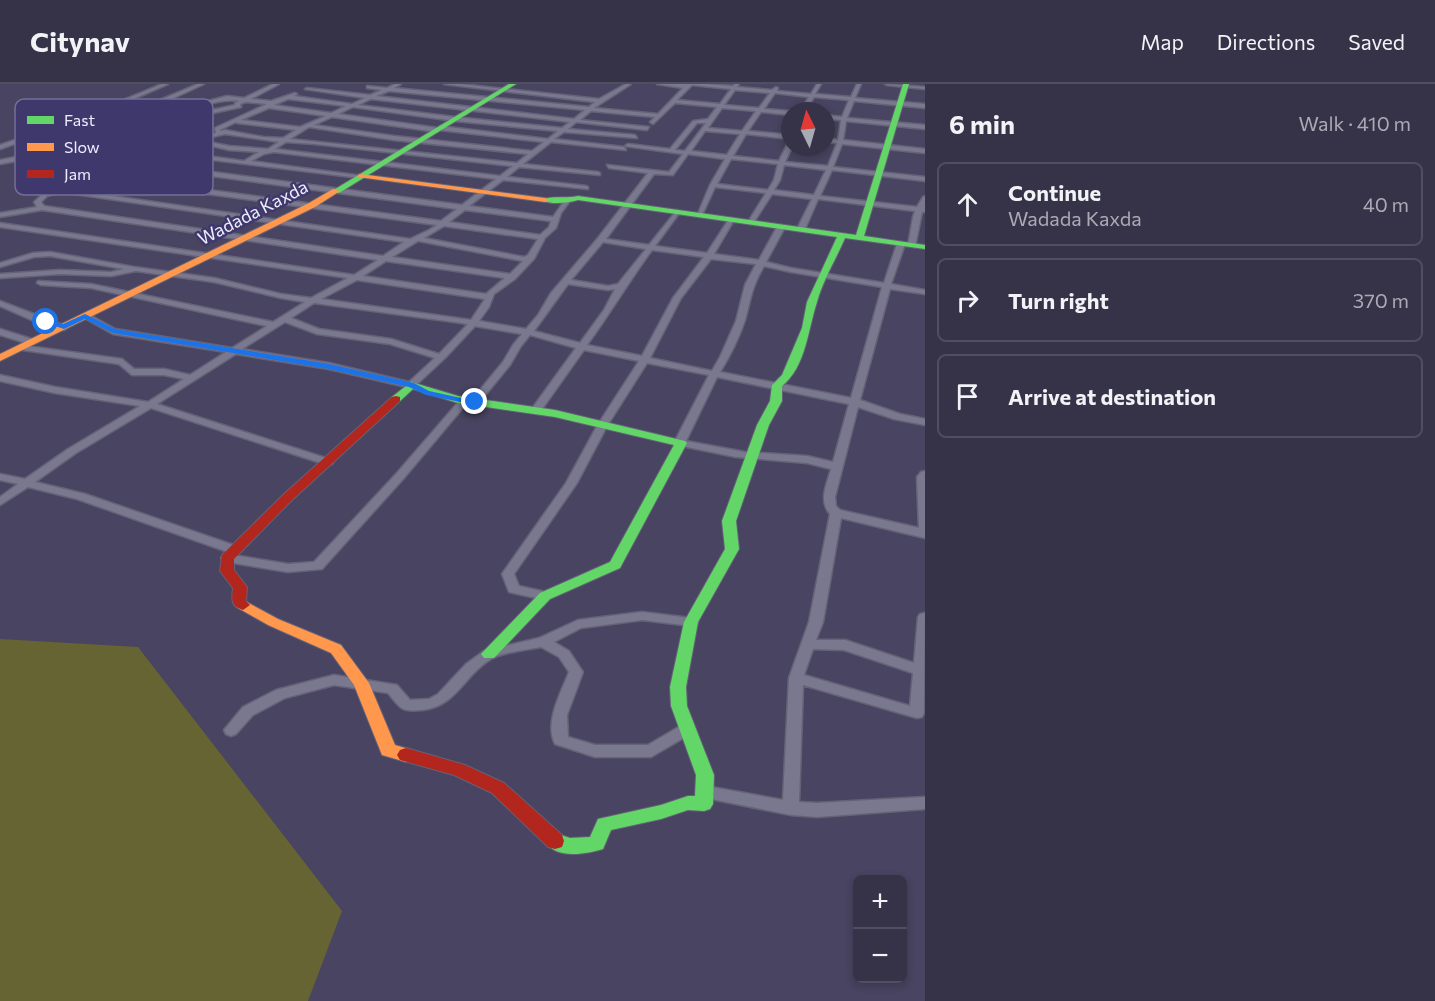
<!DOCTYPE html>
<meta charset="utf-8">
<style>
:root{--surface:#363349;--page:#3d3b50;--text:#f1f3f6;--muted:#aaaab4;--line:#504e61}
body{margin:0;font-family:Commissioner,sans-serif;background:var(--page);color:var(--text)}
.controls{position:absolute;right:18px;bottom:18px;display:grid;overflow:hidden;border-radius:9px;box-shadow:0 3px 9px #0003}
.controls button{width:54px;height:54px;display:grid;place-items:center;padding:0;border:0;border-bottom:2px solid var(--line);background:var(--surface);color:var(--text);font:30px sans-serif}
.compass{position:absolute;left:781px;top:18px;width:54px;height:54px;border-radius:50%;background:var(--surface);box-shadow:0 3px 9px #0003;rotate:355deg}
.stop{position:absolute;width:18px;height:18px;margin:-14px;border:4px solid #1a73e8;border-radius:50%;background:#fff}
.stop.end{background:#1a73e8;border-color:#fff;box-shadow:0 2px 6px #0008}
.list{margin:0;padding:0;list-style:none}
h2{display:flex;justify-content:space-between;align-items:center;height:78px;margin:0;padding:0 24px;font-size:26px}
h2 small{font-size:20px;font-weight:400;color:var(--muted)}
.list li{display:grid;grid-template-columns:39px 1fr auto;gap:18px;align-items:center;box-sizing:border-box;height:84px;margin:0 12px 12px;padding:0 12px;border:2px solid var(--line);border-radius:9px}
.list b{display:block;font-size:22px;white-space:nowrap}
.list p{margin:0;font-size:20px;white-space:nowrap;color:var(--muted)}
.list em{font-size:20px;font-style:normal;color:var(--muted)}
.icon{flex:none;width:33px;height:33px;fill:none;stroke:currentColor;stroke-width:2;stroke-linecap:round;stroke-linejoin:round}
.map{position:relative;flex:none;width:925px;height:917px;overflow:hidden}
header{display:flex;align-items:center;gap:36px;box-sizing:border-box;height:84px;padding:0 30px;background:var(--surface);border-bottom:2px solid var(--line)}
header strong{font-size:28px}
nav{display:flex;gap:33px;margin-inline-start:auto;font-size:21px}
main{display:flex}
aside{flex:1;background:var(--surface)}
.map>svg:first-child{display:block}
</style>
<header>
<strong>Citynav</strong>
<nav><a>Map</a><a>Directions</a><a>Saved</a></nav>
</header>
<main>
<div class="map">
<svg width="925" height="917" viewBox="0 0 925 917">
<rect width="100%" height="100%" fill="#484461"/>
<path fill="#666433" d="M0 555 138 563 342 827 308 917H0Z"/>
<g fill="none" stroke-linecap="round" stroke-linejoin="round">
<g stroke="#646277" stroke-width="3">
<path id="street" d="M162 0H168L94 32 0 65V61L90 30Z
M198 0H204L152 24H182L227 12 244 14 273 0H279L251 15 271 17 295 9 297 10 294 12 352 20 365 14 305 5 307 4 370 11 382 6 367 4V2L387 4 395 0H401L394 4 589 23 595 18 444 0H459L599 15 626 0H631L594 24 658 30 683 4 657 0H707L733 2 735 0H739L737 3 772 6 776 3 778 4 777 7 811 10 817 0H821L815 10 851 13 857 0H861L855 14 925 20V24L854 17 847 34 925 41V45L846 37 843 56 925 65V69L842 60 833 83 925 93V97L832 86 820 112 917 123 923 113 925 112V128H922L915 163 908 161 913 133 915 127 818 115 805 145 801 147 797 145 812 115 772 110 754 138 751 140 748 138 766 109 715 103 702 131 697 132 710 101 725 75 688 70 673 91 654 90 606 155 649 161 677 126 680 128 655 162 707 169 729 135 731 134 734 136 714 170 759 176 777 143 781 141 785 143 766 178 791 184 884 199 897 160 901 158 905 160 891 200 925 206V210L890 205 860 316 900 330 925 335V341L894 335 858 323 835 413 836 422 840 426 919 444 917 393 921 388 925 387V454L841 434 823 538 816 556H845L914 579 918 533 920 530 925 529 924 629 922 633 917 634 803 601 799 718 817 719 925 713V725L817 733 791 731 706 714 700 712 698 708 700 704 706 702 783 716 789 594 809 538 830 430C818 417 827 400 831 385L807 379 736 373 677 361 676 355 709 291 647 279 607 342 577 399 514 490 519 502 550 509 551 512 545 516 509 508 502 490 566 399 597 342 639 277 584 266 540 328 536 329 531 326 576 264 530 251 521 262 510 281 478 320 475 321 470 318 503 278 513 261 522 250 475 242 446 273 414 303 411 304 329 285 236 270 157 320 332 376 333 378 332 380H324L151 324 76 369 35 398 85 410 239 463 241 466 239 469H231L77 415 28 403 0 421V413L18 400 0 396V390L25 395 68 365 140 322 55 309 0 297V291L55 303 148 318 184 295 164 291H132L119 280 23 266 20 265V261L122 275 134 285H164L190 291 226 268 113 250 81 232 88 230 115 245 232 264 267 242 91 204 41 201 37 199 38 197 91 200 273 238 305 218 281 214 214 198 136 187 111 192 60 190 0 194V190L60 186 111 188 124 185 50 172 34 173 0 183V179L33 169 50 168 134 183 214 194 281 210 311 214 348 194 0 143V139L354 191 378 176 42 126 0 133V129L37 123 34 118 43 110 141 81 182 84 462 121 496 95 274 68 264 70 251 77 363 92 360 94 205 75 207 72 244 77 259 68 229 66 188 56 216 49 215 44 267 20 246 18 240 20 241 23 161 40 82 65 0 80V76L81 61 158 38 235 21V19L239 17C209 13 175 37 144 26L153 19ZM692 1 731 5 720 20 677 16ZM735 6 770 9 759 24 724 21ZM389 7 585 26 574 35 376 12ZM775 9 809 13 800 27H806L814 13 849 16 842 33 826 31V35L841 36 838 56 826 54V58L837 59 828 82 785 78 792 63H790V59L787 61 779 77 733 72 746 50 790 55V51L748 47 761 28 790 31V27L764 25ZM288 15 346 22 331 29 274 21ZM371 15 570 38 562 44 455 33 358 21ZM675 19 717 23 708 35 693 37 670 65 628 60 625 62 683 70 669 88 607 81 609 84 648 89 598 154 551 209 538 231 526 245 479 237 489 223 494 210 515 195 534 175 545 154 556 144 561 129 570 117 565 116 553 133 469 122 503 96 588 105V103L586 102 507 93 519 83 600 91V89L598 88 523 80 551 58 626 66 624 63 554 55 564 48 637 54 635 51 568 45 576 38 647 46 649 43 580 36 591 27 655 33 650 38 653 40ZM353 23 455 37 558 47 548 55 440 42 438 44 338 30ZM269 24 326 32 300 43 241 36ZM722 24 756 27 742 47 708 44ZM332 33 437 48 439 46 544 58 532 67 394 52 314 41ZM236 38 237 39 296 46 283 54 263 53 225 46 221 47 220 46ZM697 39H706L685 67 675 66ZM309 43 394 56 528 70 517 79 290 55ZM705 47 740 50 727 71 691 67ZM225 50 279 58 268 65 229 62 199 56ZM286 58 315 60 513 82 500 92 275 65ZM731 75 778 80 774 96 768 106 717 100ZM784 81 826 86 814 111 774 106 780 96ZM141 85 182 88 457 125 441 137 112 93ZM104 96 437 141 429 146 410 155 71 106ZM65 107 68 109 404 158 383 172 44 122 41 118 47 112ZM465 126 551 137 549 143 540 151 449 138ZM444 142 538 155 528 171 524 173 424 154ZM418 157H419L523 177 510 190 392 173ZM603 158 646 165 618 200 608 202 571 196ZM652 166 704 173 673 214 642 272 587 261C610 230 629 197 652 166ZM711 175 756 180 745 201 736 237 720 273 712 287 650 274 681 214ZM386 177 505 194 486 210 363 192ZM764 182 791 188 882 203 851 314 720 288C730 272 739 254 745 236 751 214 752 202 764 182ZM357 196 485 215 471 236 321 215ZM568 200 608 206 615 205 604 226 580 259 534 247ZM314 219 447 237 468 240 439 270 391 255 319 245 291 234ZM285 238 317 250 390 260 435 274 409 298 329 279 242 265ZM717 293 849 320 833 378 807 372 745 368 686 357ZM813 565 844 566 913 589 910 622 804 591Z
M885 0 925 3V5L887 1Z
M0 217 68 243 64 246 36 238 0 222Z
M0 245 35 256 36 258 32 261 0 251Z
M464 314 469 317 467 319 404 394 322 485 288 488 227 478 221 474 227 470 288 480 314 478 396 390 461 315Z
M642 528 691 534 696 535 698 538 696 541 691 542 642 536 581 544 554 558 569 567 583 588 567 631 568 653 595 661H648L682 641 687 639 692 641 694 645 692 649 651 673H595L555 660C544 638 561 609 569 588L559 573 541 563C527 566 503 568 491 575 464 591 456 623 422 626 401 628 401 625 388 609L334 601 285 614 253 631 236 650 231 652 226 650 224 646 243 623 276 606 334 591 397 601 410 616 429 615 438 610 466 580 484 567 539 554 578 536Z"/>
</g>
<g stroke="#646277" stroke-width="2">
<path id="fast" d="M509 0H516L339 109 332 107Z
M903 0H909L864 152 925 161V165L845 154C836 175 823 196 817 218 808 245 806 283 782 302V317L769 341 736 437 739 465 698 538 686 603 687 622 714 691 713 720 710 725 704 727 688 726 661 735 611 746 603 765C586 770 555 776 546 757L548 751 555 749 570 754 590 753 598 735 661 721 688 712H695L696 691 671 622 670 603 684 538 725 465 722 437 757 341 770 317 772 301 782 291 802 244 807 218 837 153 578 116C567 119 552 121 541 116 551 111 566 115 578 112L856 151Z
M411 298 458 312 555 326 685 357 687 359 620 484 550 515 494 574H484L481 570 540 509 610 478 674 361 555 333 458 319 413 305 400 317H392V313Z"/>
</g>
<g stroke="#646277" stroke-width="2">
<path id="slow" d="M360 90 545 114 549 116 545 118 358 93V91Z
M333 105 340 107 315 123 0 277V270L309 119Z
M243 516 278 535 341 561 369 599 395 661 412 666 415 671 412 676 406 678 382 671 354 601 331 569 268 541 238 524 236 521 238 518Z"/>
</g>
<g stroke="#646277" stroke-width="2">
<path id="jam" d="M396 312 400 313V317L291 417 234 475V486L247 503 246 517 250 521 243 526C230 522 232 515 233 504L220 487 222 471 283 411 392 313Z
M406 664 465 681 504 699 562 751 564 757 562 763 555 765 548 763 492 709 454 691 400 676 397 671 400 666Z"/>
</g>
<use href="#street" fill="#7a788e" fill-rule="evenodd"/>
<use href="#fast" fill="#63d668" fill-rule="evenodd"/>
<use href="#slow" fill="#ff974d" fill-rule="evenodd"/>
<use href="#jam" fill="#b3261e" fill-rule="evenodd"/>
</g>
<path fill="#1a73e8" d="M85 230 115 245 329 280 414 299 429 307 479 318 475 321 426 311 409 303 329 285 113 249 85 235 64 245 43 238 46 236 63 240Z"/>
<g text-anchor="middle" stroke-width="5" stroke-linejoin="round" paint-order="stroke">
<g font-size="18" fill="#eeeefb" stroke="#3f386d">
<text transform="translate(253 129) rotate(-27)" y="6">Wadada Kaxda</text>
</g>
</g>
<rect x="15" y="15" width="198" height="96" rx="9" fill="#3f386d" stroke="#746f98" stroke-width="1.5"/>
<rect x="27" y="32" width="27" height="8" fill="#63d668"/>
<rect x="27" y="59" width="27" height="8" fill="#ff974d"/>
<rect x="27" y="86" width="27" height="8" fill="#b3261e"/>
<g font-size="16" fill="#eeeefb">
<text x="64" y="42">Fast</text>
<text x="64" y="69">Slow</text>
<text x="64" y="96">Jam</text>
</g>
</svg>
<div class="controls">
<button>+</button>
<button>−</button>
</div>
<svg class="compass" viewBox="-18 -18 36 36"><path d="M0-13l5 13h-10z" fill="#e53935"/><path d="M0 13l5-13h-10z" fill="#aaaab4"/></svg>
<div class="stop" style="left:46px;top:238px"></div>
<div class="stop end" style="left:475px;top:318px"></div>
</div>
<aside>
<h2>6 min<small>Walk · 410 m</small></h2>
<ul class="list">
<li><svg class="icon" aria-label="ahead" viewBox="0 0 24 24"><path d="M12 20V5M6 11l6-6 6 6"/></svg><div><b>Continue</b><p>Wadada Kaxda</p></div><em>40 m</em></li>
<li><svg class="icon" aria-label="right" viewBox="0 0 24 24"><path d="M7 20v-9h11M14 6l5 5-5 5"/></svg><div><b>Turn right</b></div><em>370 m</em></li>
<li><svg class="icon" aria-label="arrive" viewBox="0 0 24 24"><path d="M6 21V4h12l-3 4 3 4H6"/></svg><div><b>Arrive at destination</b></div></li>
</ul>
</aside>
</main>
